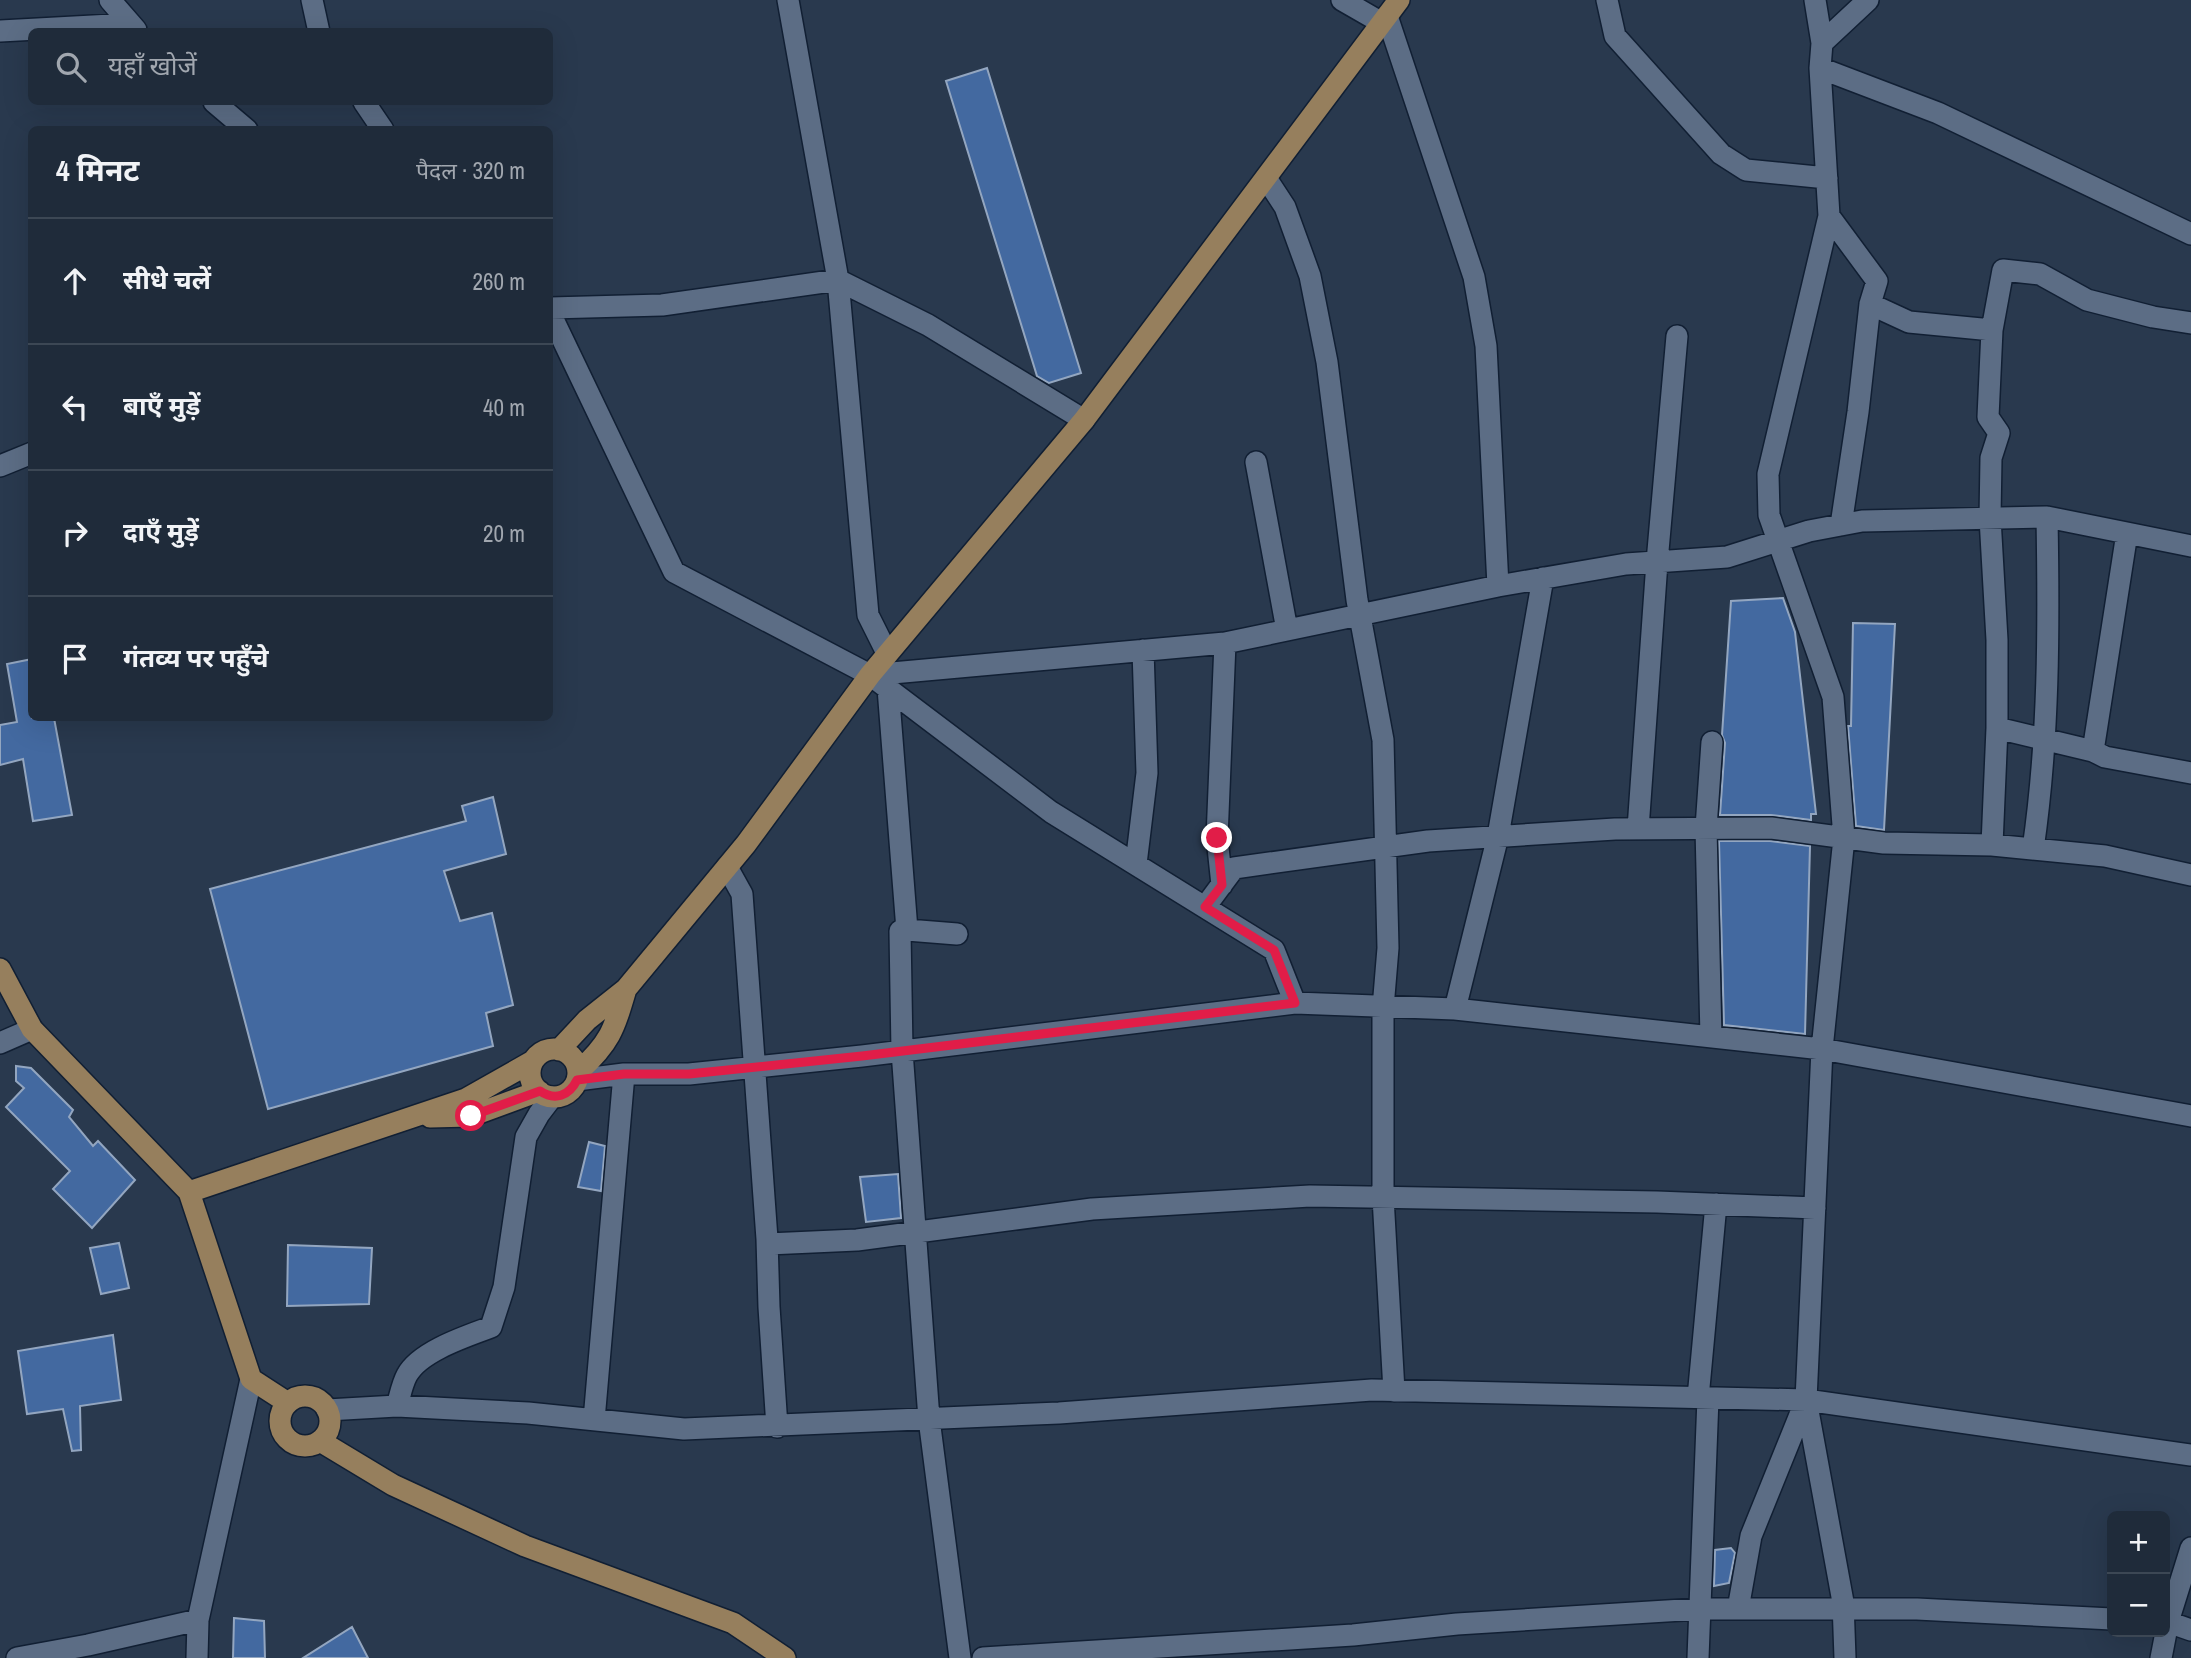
<!DOCTYPE html>
<html lang="hi">
<meta charset="utf-8">
<style>
:root{--surface:#1f2b3a;--page:#2c3745;--text:#f1f3f6;--muted:#a1a7af;--line:#3c4754}
body{margin:0;font-family:"Archivo Narrow","Noto Sans Devanagari",sans-serif;background:var(--page);color:var(--text)}
.controls{position:absolute;right:21px;bottom:21px;display:grid;overflow:hidden;border-radius:10px;box-shadow:0 7px 28px #0002}
.controls button{width:63px;height:63px;display:grid;place-items:center;padding:0;border:0;border-bottom:2px solid var(--line);background:var(--surface);color:var(--text);font:35px sans-serif}
.stop{position:absolute;width:21px;height:21px;margin:-16px;border:5px solid #e11d48;border-radius:50%;background:#fff}
.stop.end{background:#e11d48;border-color:#fff;box-shadow:0 2px 7px #0008}
.list{margin:0;padding:0;list-style:none}
h2{display:flex;justify-content:space-between;align-items:center;height:91px;margin:0;padding:0 28px;font-size:30px}
h2 small{font-size:23px;font-weight:400;color:var(--muted)}
.list li{display:grid;grid-template-columns:46px 1fr auto;gap:21px;align-items:center;box-sizing:border-box;height:126px;padding:0 28px;border-top:2px solid var(--line)}
.list b{display:block;font-size:26px;white-space:nowrap}
.list em{font-size:23px;font-style:normal;color:var(--muted)}
.icon{flex:none;width:38px;height:38px;fill:none;stroke:currentColor;stroke-width:2;stroke-linecap:round;stroke-linejoin:round}
.map{position:relative;flex:none;width:2191px;height:1658px;overflow:hidden}
.search{position:absolute;background:var(--surface);box-shadow:0 7px 28px #0002;left:28px;top:28px;width:525px;height:77px;display:flex;align-items:center;gap:18px;box-sizing:border-box;padding:0 24px;border-radius:10px;color:var(--muted);font-size:26px}
.panel{position:absolute;background:var(--surface);box-shadow:0 7px 28px #0002;left:28px;top:126px;width:525px;height:595px;border-radius:10px}
.map>svg:first-child{display:block}
</style>
<div class="map">
<svg width="2191" height="1658" viewBox="0 0 2191 1658">
<rect width="100%" height="100%" fill="#29394e"/>
<path fill="#4369a0" stroke="#93a6c0" stroke-width="2" d="M987 68 1081 373 1049 383 1037 376 946 81Z
M1783 598 1795 632 1816 814H1811V820L1771 815H1720L1725 743 1722 735 1731 601Z
M1853 623 1895 624 1884 830 1856 826 1848 726H1851Z
M32 659V718H54L72 815 33 821 23 759 0 765V725L17 722 7 664Z
M493 797 506 854 444 871 460 921 492 913 513 1005 486 1013 493 1046 268 1109 210 889 466 821 462 806Z
M1719 841H1770L1810 846 1805 1034 1724 1025Z
M16 1066 31 1068 73 1110 69 1117 93 1146 98 1141 135 1180 92 1228 53 1189 70 1171 6 1107 24 1088 16 1081Z
M589 1142 605 1146 601 1191 578 1187Z
M898 1174 901 1218 866 1222 860 1177Z
M119 1243 129 1288 101 1294 90 1248Z
M288 1245 372 1248 369 1304 287 1306Z
M113 1335 121 1400 80 1406 81 1450 72 1451 63 1409 27 1414 18 1351Z
M1731 1548 1735 1553 1729 1583 1714 1586 1715 1550Z
M234 1618 264 1621 265 1658H233Z
M352 1627 368 1658H303Z"/>
<g fill="none" stroke-linecap="round" stroke-linejoin="round">
<g stroke="#111f33" stroke-width="24">
<path id="minor" d="M110 0 136 30
M312 0 319 32
M788 0 838 280 868 615 887 653
M1342 0 1382 23
M1607 0 1615 36 1721 154 1746 170 1827 178
M1387 16 1474 277 1486 346 1498 586
M0 31 130 24
M1822 43 1868 0
M1820 68 1938 113 2191 234
M214 102 247 130
M364 102 383 130
M1266 178 1285 207 1310 276 1327 362 1357 600 1383 740 1388 948 1383 1008V1197L1394 1391
M1829 216 1877 281 1870 304 1858 412 1841 525
M1870 304 1909 322 1992 330 2003 270 2040 274 2087 300 2153 317 2191 323
M550 308 662 305 838 280 928 325 1084 420
M550 313 674 572 870 675 1051 812 1274 950 1295 1003 1455 1009 1822 1049 2191 1116
M1992 330 1988 417 1999 433 1991 458 1990 518 1997 640V728L1992 845
M1256 462 1287 630
M0 466 32 453
M870 675 1225 643 1498 586 1626 564 1727 557 1809 531 1862 521 2047 517 2191 546
M888 688 907 930 957 934
M1997 728 2093 751 2105 757 2191 773
M2093 751 2127 533
M1638 829 1657 562 1677 336
M2033 849C2049 739 2049 628 2047 517
M1136 864 1147 773 1143 650
M727 867 742 894 767 1239 769 1307 777 1427
M1222 885 1217 838 1225 643
M1205 907 1234 868 1428 841 1615 829 1771 828 1884 843 1992 845 2105 856 2191 875
M900 931 902 1051 929 1419 960 1658
M1455 1009 1498 836 1543 578
M1711 1037 1706 828 1712 742
M0 1043 32 1029
M577 1080 624 1074H689L862 1056 1295 1003
M768 1244 857 1240 1092 1209 1310 1196 1657 1202 1815 1208
M1698 1398 1716 1204
M1806 1400 1822 1049 1844 838 1833 697 1769 515 1768 474 1829 216 1820 68 1822 43 1815 0
M397 1406C400 1396 402 1384 407 1375 420 1351 467 1336 491 1327L504 1287 526 1137 539 1114 552 1097
M327 1410 397 1406 528 1413 684 1429 1059 1413 1372 1390 1806 1400 2191 1455
M594 1420 624 1074
M1738 1609 1751 1536 1806 1400 1843 1602 1845 1658
M2165 1622H2168L2191 1548
M17 1658 88 1645 198 1620
M197 1658 198 1620 251 1379
M983 1658 1353 1635 1457 1624 1699 1609H1917L2112 1619
M1698 1658 1708 1398
M2161 1658 2168 1622 2191 1630"/>
</g>
<g stroke="#111f33" stroke-width="24">
<path id="major" d="M0 969 32 1029 189 1192 251 1379 288 1403
M530 1073a24 24 0 1 1 48 0a24 24 0 1 1-48 0Z
M559 1050 587 1020 626 989 746 844 870 675 1084 420 1399 0
M578 1072C610 1043 614 1030 626 989
M430 1117 471 1116 539 1091
M189 1192 466 1099 533 1061
M280 1421a25 25 0 1 1 50 0a25 25 0 1 1-50 0Z
M320 1441 393 1485 525 1546 733 1623 785 1658"/>
</g>
<use href="#minor" stroke="#5c6d85" stroke-width="21"/>
<use href="#major" stroke="#967f5d" stroke-width="21"/>
</g>
<g fill="none" stroke-linecap="round" stroke-linejoin="round">
<path stroke="#e11d48" stroke-width="9" d="M471 1116 540 1091C555 1101 569 1096 577 1080L624 1074H689L862 1056 1295 1003 1274 950 1205 907 1222 885 1217 838"/>
</g>
</svg>
<div class="controls">
<button>+</button>
<button>−</button>
</div>
<div class="stop" style="left:471px;top:1116px"></div>
<div class="stop end" style="left:1217px;top:838px"></div>
<div class="search"><svg class="icon" aria-label="search" viewBox="0 0 24 24"><circle cx="10" cy="10" r="6"/><path d="M15 15l6 6"/></svg>यहाँ खोजें</div>
<section class="panel">
<h2>4 मिनट<small>पैदल · 320 m</small></h2>
<ul class="list">
<li><svg class="icon" aria-label="ahead" viewBox="0 0 24 24"><path d="M12 20V5M6 11l6-6 6 6"/></svg><div><b>सीधे चलें</b></div><em>260 m</em></li>
<li><svg class="icon" aria-label="left" viewBox="0 0 24 24"><path d="M17 20v-9H6M10 6l-5 5 5 5"/></svg><div><b>बाएँ मुड़ें</b></div><em>40 m</em></li>
<li><svg class="icon" aria-label="right" viewBox="0 0 24 24"><path d="M7 20v-9h11M14 6l5 5-5 5"/></svg><div><b>दाएँ मुड़ें</b></div><em>20 m</em></li>
<li><svg class="icon" aria-label="arrive" viewBox="0 0 24 24"><path d="M6 21V4h12l-3 4 3 4H6"/></svg><div><b>गंतव्य पर पहुँचे</b></div></li>
</ul>
</section>
</div>
